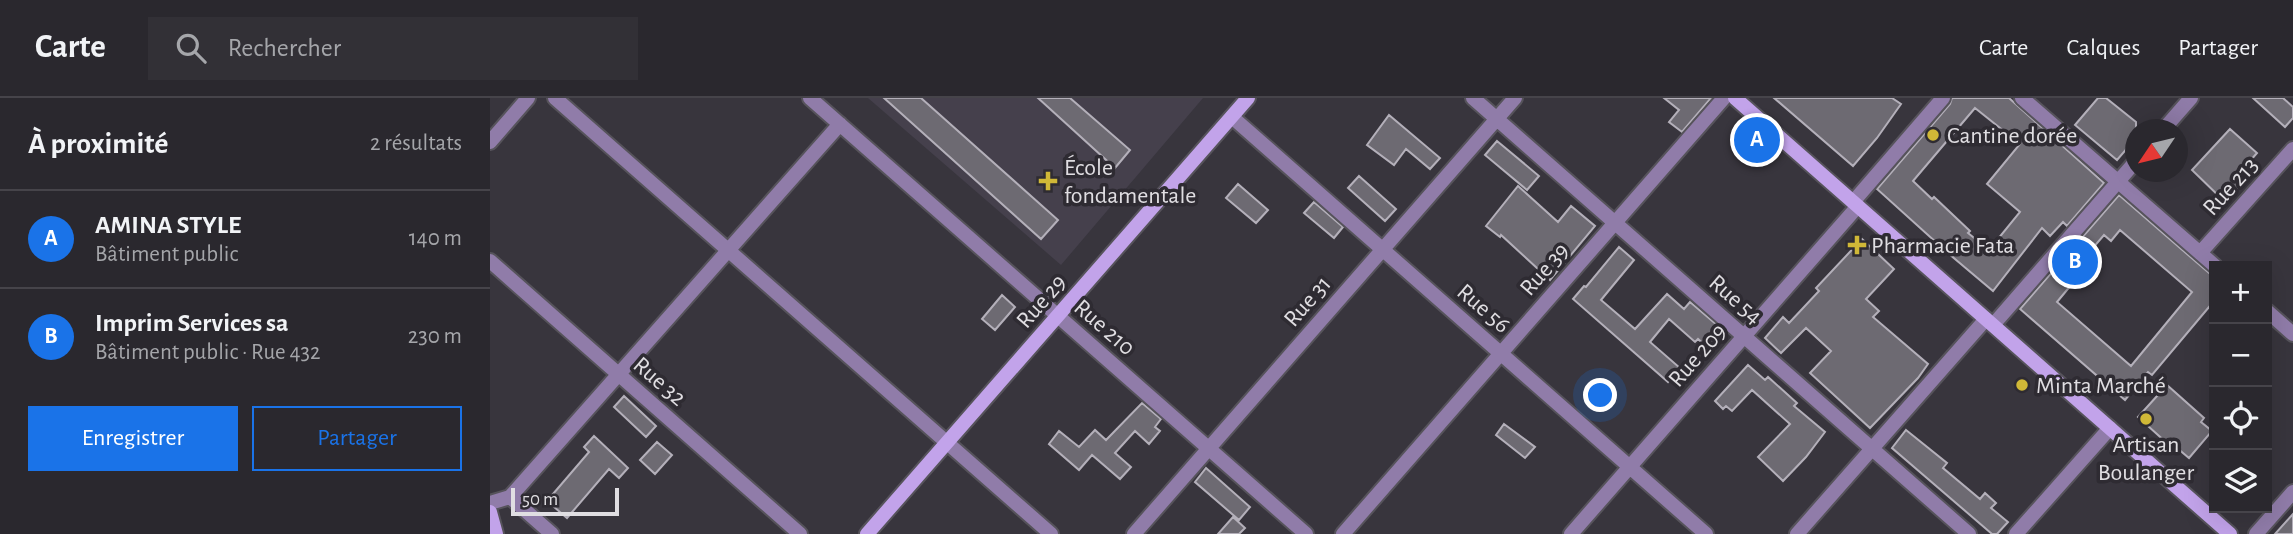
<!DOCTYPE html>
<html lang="fr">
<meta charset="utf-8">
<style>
:root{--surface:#2a282e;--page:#323036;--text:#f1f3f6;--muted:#a5a6aa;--line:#46444a;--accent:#1a73e8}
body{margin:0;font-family:"Alegreya Sans",sans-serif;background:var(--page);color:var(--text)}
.controls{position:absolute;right:21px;bottom:21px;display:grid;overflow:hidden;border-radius:0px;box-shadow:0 7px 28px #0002}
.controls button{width:63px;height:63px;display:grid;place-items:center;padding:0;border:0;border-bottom:2px solid var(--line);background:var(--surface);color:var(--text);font:35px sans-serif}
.compass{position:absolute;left:1635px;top:21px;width:63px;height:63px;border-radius:50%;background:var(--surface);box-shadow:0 7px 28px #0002;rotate:235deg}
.scale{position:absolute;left:21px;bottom:18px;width:108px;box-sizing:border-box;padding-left:7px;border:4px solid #e0dee2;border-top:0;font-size:19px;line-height:24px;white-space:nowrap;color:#e0dee2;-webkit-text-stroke:5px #2e2b32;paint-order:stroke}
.you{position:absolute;left:1111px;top:298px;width:24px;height:24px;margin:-18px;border:5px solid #fff;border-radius:50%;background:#1a73e8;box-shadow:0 0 0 10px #1a73e833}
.badge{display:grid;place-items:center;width:46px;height:46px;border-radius:50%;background:var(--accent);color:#fff;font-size:23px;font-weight:700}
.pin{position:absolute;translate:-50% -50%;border:4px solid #fff;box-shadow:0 2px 7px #0006}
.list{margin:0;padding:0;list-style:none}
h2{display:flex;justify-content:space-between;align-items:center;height:91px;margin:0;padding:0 28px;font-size:30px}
h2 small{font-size:23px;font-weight:400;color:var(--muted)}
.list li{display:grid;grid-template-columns:46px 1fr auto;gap:21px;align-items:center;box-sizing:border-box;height:98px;padding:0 28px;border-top:2px solid var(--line)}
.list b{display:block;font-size:26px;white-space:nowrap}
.list p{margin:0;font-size:23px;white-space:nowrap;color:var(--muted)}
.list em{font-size:23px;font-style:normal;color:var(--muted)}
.actions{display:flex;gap:14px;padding:21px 28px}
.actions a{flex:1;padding:16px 0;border:2px solid var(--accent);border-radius:0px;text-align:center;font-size:24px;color:var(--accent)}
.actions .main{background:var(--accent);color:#fff}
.icon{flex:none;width:38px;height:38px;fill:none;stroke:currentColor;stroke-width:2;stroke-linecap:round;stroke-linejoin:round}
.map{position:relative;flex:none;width:1803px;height:436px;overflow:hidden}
header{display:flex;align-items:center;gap:42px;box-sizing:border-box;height:98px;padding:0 35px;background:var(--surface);border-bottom:2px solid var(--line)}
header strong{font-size:33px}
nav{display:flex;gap:38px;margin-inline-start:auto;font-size:24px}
.search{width:490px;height:63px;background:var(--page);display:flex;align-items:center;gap:18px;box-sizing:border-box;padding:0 24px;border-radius:0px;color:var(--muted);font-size:26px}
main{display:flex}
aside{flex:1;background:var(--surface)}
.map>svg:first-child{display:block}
</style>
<header>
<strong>Carte</strong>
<div class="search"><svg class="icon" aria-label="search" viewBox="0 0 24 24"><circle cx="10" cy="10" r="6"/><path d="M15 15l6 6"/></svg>Rechercher</div>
<nav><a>Carte</a><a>Calques</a><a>Partager</a></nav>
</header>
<main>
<aside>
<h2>À proximité<small>2 résultats</small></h2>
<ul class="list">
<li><span class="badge">A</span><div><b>AMINA STYLE</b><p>Bâtiment public</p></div><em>140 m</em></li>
<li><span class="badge">B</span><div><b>Imprim Services sa</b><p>Bâtiment public · Rue 432</p></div><em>230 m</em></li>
</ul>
<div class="actions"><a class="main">Enregistrer</a><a>Partager</a></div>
</aside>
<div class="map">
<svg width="1803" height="436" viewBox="0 0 1803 436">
<rect width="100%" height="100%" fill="#38353d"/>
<path fill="#45404c" d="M378 0H713L571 167Z"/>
<path fill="#6d6a72" stroke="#b4b0ba" stroke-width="2" fill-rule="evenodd" d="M394 0H431L568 122 551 141Z
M548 0H580L640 52 625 70Z
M1174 0H1221L1192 34 1179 24 1189 12Z
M1284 0H1402L1411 6 1387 40 1363 68Z
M1462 0H1519L1614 85 1577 128 1573 124 1560 138 1552 130 1503 193 1459 156 1387 91 1460 6ZM1485 10 1530 46 1497 86 1530 114 1499 152 1478 135 1480 133 1444 99 1442 101 1423 83Z
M1608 0H1616L1646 24V40L1627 62 1585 27Z
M1763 0H1793L1803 9V20L1795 29Z
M899 17 950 60 940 71 916 51 904 67 877 47Z
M1740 31 1767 55 1753 71 1759 76 1735 104 1702 72Z
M1007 43 1049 78 1037 92 995 57Z
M869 78 906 111 895 123 858 90Z
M748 86 778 112 766 125 736 100Z
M1028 88 1068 124 1081 108 1105 128 1060 182 1011 137 1010 139 996 128Z
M1629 97 1719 175 1724 177V213L1719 209 1662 277 1658 274 1635 302 1530 211ZM1630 132 1702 194 1641 268 1567 204 1601 163 1596 158 1614 137 1621 143Z
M824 104 853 129 844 140 814 115Z
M1372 141 1404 171 1376 201 1389 213 1383 219 1438 266 1428 280 1380 330 1320 275 1341 253 1316 230 1291 255 1275 240 1293 219 1299 225 1329 193 1326 190Z
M1129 149 1144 162 1111 202 1145 231 1177 196 1194 211 1200 204 1234 233 1219 251 1208 241 1205 244 1179 221 1160 244 1190 270 1178 284 1083 201 1094 188 1096 189Z
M512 197 525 209 505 232 492 221Z
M1258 267 1275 282 1278 279 1307 305 1304 308 1335 334 1316 359 1293 383 1268 359 1300 326 1262 292 1242 313 1236 308 1233 311 1225 303Z
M1677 287 1714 320 1711 324 1722 333 1699 360 1680 344 1678 346 1648 319Z
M134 298 166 328 156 339 124 309Z
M652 305 671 321 665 329 670 333 659 346 645 333 625 355 641 369 630 381 602 357 589 372 559 346 569 333 589 349 605 332 616 342Z
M1014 326 1045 349 1035 360 1006 337Z
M1416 332 1457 365 1453 370 1490 401 1495 395 1506 405 1501 410 1518 424 1507 436H1502L1402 350Z
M104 338 138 370 129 380 119 371 77 420 57 403 99 354 94 349Z
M167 344 182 357 165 376 150 362Z
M716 370 760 409 749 422 705 384Z
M1803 416V436H1785Z
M743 419 755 430 749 436H728Z"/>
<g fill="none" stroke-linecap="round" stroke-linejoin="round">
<g stroke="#56535b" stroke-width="18">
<path id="street" d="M65 0 561 436
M320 0 816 436
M983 0 1479 436
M1532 0 1725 168
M742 19 1216 436
M1673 32 1701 0
M0 44 38 0
M1363 104 1453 0
M1710 155 1803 51
M0 163 310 436
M1777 213 1803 236
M1503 227 1646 63
M20 399 62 436
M0 405 20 399 350 26
M644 436 1025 0
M853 436 1234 0
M1081 436 1368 108
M1307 436 1496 221
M1526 436 1620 330
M1766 436 1803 394"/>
</g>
<g stroke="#56535b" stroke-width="18">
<path id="secondary" d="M1245 0 1740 436
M0 414 6 436
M377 436 758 0"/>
</g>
<use href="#street" stroke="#907ca9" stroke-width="14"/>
<use href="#secondary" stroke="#c2a3ea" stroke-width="14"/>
</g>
<g fill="#d0b837" stroke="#2e2b32" stroke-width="2.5">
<circle cx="1443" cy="37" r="7"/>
<path d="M554.5 72.5h7v7h7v7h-7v7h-7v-7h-7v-7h7z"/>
<path d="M1363.5 136.5h7v7h7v7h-7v7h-7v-7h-7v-7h7z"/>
<circle cx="1532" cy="287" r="7"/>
<circle cx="1656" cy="321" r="7"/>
</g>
<g text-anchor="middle" stroke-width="7" stroke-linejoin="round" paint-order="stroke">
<g font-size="24" fill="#e0dee2" stroke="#2e2b32" text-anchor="start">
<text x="1457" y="45">Cantine dorée</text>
<text x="574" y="77">École<tspan x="574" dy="28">fondamentale</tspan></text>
<text x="1381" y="155">Pharmacie Fata</text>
<text x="1546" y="295">Minta Marché</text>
<text x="1656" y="354" text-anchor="middle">Artisan<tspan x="1656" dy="28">Boulanger</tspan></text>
</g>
<g font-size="24" fill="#e0dee2" stroke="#2e2b32">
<text transform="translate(1740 88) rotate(-48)" y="8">Rue 213</text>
<text transform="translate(1054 171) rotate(-49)" y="8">Rue 39</text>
<text transform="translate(1246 201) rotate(41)" y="8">Rue 54</text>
<text transform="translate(551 203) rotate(-49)" y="8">Rue 29</text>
<text transform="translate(817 203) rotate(-49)" y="8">Rue 31</text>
<text transform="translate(994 210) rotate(41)" y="8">Rue 56</text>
<text transform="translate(615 229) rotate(41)" y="8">Rue 210</text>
<text transform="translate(1207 257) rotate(-49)" y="8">Rue 209</text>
<text transform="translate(170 283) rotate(41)" y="8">Rue 32</text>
</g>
</g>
</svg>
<div class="controls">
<button>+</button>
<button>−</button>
<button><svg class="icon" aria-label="locate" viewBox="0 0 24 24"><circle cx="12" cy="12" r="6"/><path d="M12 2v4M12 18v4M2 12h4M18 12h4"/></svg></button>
<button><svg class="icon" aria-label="layers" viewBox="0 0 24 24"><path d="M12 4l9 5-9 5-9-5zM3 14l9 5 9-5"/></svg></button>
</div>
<svg class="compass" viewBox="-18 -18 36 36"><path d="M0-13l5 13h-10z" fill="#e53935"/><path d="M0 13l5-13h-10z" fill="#a5a6aa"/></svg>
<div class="scale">50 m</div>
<div class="you"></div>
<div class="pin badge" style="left:1267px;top:42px">A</div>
<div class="pin badge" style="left:1585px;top:164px">B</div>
</div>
</main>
